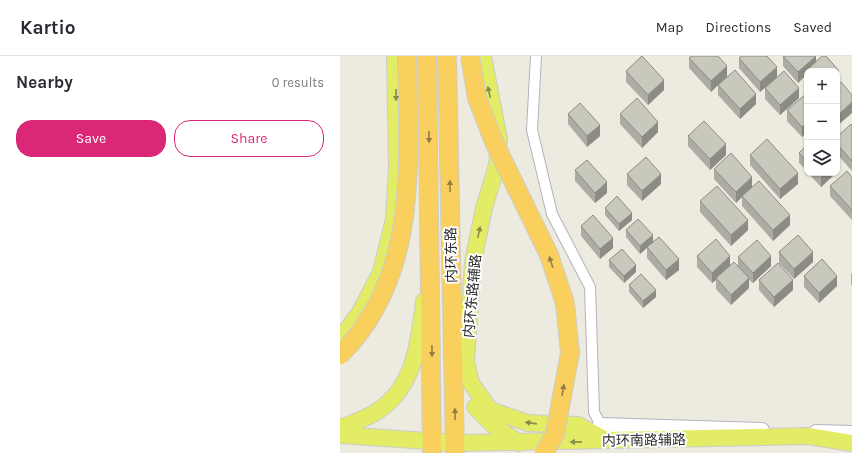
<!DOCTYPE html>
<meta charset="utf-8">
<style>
:root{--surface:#fff;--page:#f7f7f7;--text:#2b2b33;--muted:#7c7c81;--line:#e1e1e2;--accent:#db2777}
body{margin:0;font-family:Karla,"Noto Sans SC",sans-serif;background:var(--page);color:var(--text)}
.controls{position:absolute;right:12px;top:12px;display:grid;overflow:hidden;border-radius:8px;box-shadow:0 1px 3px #0004}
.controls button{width:36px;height:36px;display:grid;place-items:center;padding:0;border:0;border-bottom:1px solid var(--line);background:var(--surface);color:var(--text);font:20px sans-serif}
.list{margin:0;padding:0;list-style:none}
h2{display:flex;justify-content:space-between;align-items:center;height:52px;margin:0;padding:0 16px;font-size:17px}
h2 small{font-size:13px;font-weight:400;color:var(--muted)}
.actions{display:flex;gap:8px;padding:12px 16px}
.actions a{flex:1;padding:9px 0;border:1px solid var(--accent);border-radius:16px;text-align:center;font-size:14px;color:var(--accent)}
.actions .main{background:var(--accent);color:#fff}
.icon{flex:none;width:22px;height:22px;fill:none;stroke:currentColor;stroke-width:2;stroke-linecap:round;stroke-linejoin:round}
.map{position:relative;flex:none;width:512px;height:397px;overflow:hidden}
header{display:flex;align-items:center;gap:24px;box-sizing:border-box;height:56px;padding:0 20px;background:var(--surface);border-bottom:1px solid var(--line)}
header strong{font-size:19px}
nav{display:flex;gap:22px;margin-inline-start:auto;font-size:14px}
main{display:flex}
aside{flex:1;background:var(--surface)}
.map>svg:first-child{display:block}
</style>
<header>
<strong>Kartio</strong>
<nav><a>Map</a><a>Directions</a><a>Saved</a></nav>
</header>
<main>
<aside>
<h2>Nearby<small>0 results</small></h2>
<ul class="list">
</ul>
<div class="actions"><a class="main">Save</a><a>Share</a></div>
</aside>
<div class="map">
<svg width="512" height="397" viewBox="0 0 512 397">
<rect width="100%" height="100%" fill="#edebdf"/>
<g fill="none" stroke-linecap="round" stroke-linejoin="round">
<g stroke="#b4b2bf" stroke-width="12">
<path id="street" d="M196 0 192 74 212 158 250 231 254 356 263 374"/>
</g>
<g stroke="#b4b2bf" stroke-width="16">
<path id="secondary" d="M260 369 422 374
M476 376 512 377"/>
</g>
<g stroke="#ccc" stroke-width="18">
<path id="primary" d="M143 0 159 83 157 109 144 152 133 206 126 305 131 327 150 354 188 367 238 369 266 384
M0 284 20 256 41 216 54 163 57 112 55 0
M135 351 154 370 179 387
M0 372C13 367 28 362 39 354 75 330 79 285 84 245
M0 379 116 387 468 380 512 387"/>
</g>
<g stroke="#ccc" stroke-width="20">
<path id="highway" d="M87 0 92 397
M107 0 115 397"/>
</g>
<use href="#street" stroke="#fff" stroke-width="10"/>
<use href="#secondary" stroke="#fff" stroke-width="14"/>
<use href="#primary" stroke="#e3ec65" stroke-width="16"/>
<use href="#highway" stroke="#f9d05e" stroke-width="18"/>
<g stroke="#ccc" stroke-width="20" stroke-linecap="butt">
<path id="highway-bridge" d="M130 0 137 42 154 86 209 199 225 247 230 297 215 378 204 397
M0 299C81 219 68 104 67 0"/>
</g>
<use href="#highway-bridge" stroke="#f9d05e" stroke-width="18"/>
</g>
<path fill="#adaca3" d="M443 0H476V5L482 0H486L499 15V25L497 27V15H467V27L466 25V19L458 27 443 10Z
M349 2 387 20 416 48 400 63 378 39V29L371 36 349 12Z
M399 2 437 21 420 36 399 12Z
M286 15 324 34 308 49 286 26Z
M425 32 459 42 440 59 425 43Z
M466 38 462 81 447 65V54Z
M228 58 260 80 247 91 228 68Z
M280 58 318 76 302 92 280 68Z
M512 70V115L497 98V81Z
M348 80 386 99 370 114 348 90Z
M467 89V115L459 107V97Z
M410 99 458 128 440 143 410 109Z
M374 113 412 131 450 169 433 185 402 150V141L396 147 374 123Z
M235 114 267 137 255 147 235 125Z
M468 117H496L481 131Z
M287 118 321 128 302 145 287 129Z
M512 121V164L490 140V130Z
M360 145 408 174 391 190 360 156Z
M265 152 292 164 279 175 265 159Z
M241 170 273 192 260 203 241 180Z
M286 174 313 186 339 214 326 224 307 202V192L300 198 286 181Z
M439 196 473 206 454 223 439 207Z
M357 200 390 209H398V201L431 210 413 227 409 224V232L391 249 376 233V224L372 227 357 211Z
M269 204 296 216 284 227 269 211Z
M512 217V230L511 228V218Z
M464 220 497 230 479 247 464 231Z
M419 224 453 234 434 251 419 234Z
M289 229 316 241 303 252 289 236Z"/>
<path fill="#8d8c84" d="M476 0V10L466 15V19L458 27V16Z
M387 10V20L371 36V25Z
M437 11V21L420 36V26Z
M499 15V25L497 27V17Z
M324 24V34L308 49V39Z
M459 32V42L440 59V49Z
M416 38V48L400 63V53Z
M512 46V57L497 70V60Z
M318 66V76L302 92V81Z
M467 66V77L462 81V71Z
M260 69V80L247 91V80Z
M386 88V99L370 114V103Z
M458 117V128L440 143V133Z
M484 117H496L481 131V120Z
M321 118V128L302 145V135Z
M412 121V131L396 147V136Z
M267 126V137L255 147V137Z
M292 157V164L279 175V168Z
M450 159V169L433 185V174Z
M408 164V174L391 190V179Z
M313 179V186L300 198V190Z
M273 182V192L260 203V193Z
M473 196V206L454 223V213Z
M390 200V210L376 222V224L372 227V217Z
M431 200V210L413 227V217Z
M339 203V214L326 224V214Z
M296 209V216L284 227V220Z
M497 220V230L479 247V237Z
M409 222V232L391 249V239Z
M453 224V234L434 251V241Z
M316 234V241L303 252V245Z"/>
<path fill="#c9c8bd" stroke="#8d8c84" d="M302 0 324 24 308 39 286 15Z
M351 0H378L387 10 371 25 349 2Z
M401 0H427L437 11 420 26 399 2Z
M443 0H476L458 16Z
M482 0H486L499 15 497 17V15H467V16L466 15Z
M395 14 416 38 400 53 378 29Z
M444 15 459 32 440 49 425 32Z
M501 26 512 39V46L497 60V30Z
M466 38 467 39V66L462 71 447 54Z
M297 42 318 66 302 81 280 58Z
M240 47 260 69 247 80 228 58Z
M364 65 386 88 370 103 348 80Z
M511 68 512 70V105L497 88V81Z
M427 83 458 117 440 133 410 99Z
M467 89V105L459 97Z
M391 97 412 121 396 136 374 113Z
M306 101 321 118 302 135 287 118Z
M247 104 267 126 255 137 235 114Z
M507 115 512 121V154L490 130Z
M478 117H484L481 120Z
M419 125 450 159 433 174 402 140Z
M377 130 408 164 391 179 360 145Z
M277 140 292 157 279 168 265 152Z
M253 159 273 182 260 193 241 170Z
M298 163 313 179 300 190 286 174Z
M458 179 473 196 454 213 439 196Z
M319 181 339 203 326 214 307 191Z
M376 183 390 200 372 217 357 200Z
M417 184 431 200 413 217 398 201Z
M282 193 296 209 284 220 269 204Z
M482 203 497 220 479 237 464 220Z
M394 206 409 222 391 239 376 222Z
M438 207 453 224 434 241 419 224Z
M301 218 316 234 303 245 289 229Z"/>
<defs><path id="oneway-solid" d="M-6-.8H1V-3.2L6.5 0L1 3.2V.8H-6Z"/></defs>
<g fill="#888c48">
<use href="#oneway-solid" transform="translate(149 36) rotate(-102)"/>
<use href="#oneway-solid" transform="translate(56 39) rotate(89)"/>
<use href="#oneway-solid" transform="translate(139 176) rotate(-78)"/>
<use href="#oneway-solid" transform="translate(191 367) rotate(-172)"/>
<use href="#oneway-solid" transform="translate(236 386) rotate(179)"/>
</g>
<g fill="#927e45">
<use href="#oneway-solid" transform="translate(89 81) rotate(89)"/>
<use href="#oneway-solid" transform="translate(110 130) rotate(-91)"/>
<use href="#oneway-solid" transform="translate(211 206) rotate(-108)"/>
<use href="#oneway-solid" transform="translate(92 295) rotate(89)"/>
<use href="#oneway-solid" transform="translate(223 334) rotate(-80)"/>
<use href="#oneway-solid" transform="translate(115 358) rotate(-91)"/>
</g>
<g text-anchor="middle" stroke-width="4" stroke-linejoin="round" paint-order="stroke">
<g font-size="14" fill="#2c2c2c" stroke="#fff">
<text transform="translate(111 199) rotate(-91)" y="5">内环东路</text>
<text transform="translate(132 240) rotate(-85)" y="5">内环东路辅路</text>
<text transform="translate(304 384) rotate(-1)" y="5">内环南路辅路</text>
</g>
</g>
</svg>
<div class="controls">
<button>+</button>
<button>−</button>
<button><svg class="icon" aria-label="layers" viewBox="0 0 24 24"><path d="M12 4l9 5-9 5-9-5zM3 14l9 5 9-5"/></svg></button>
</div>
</div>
</main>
